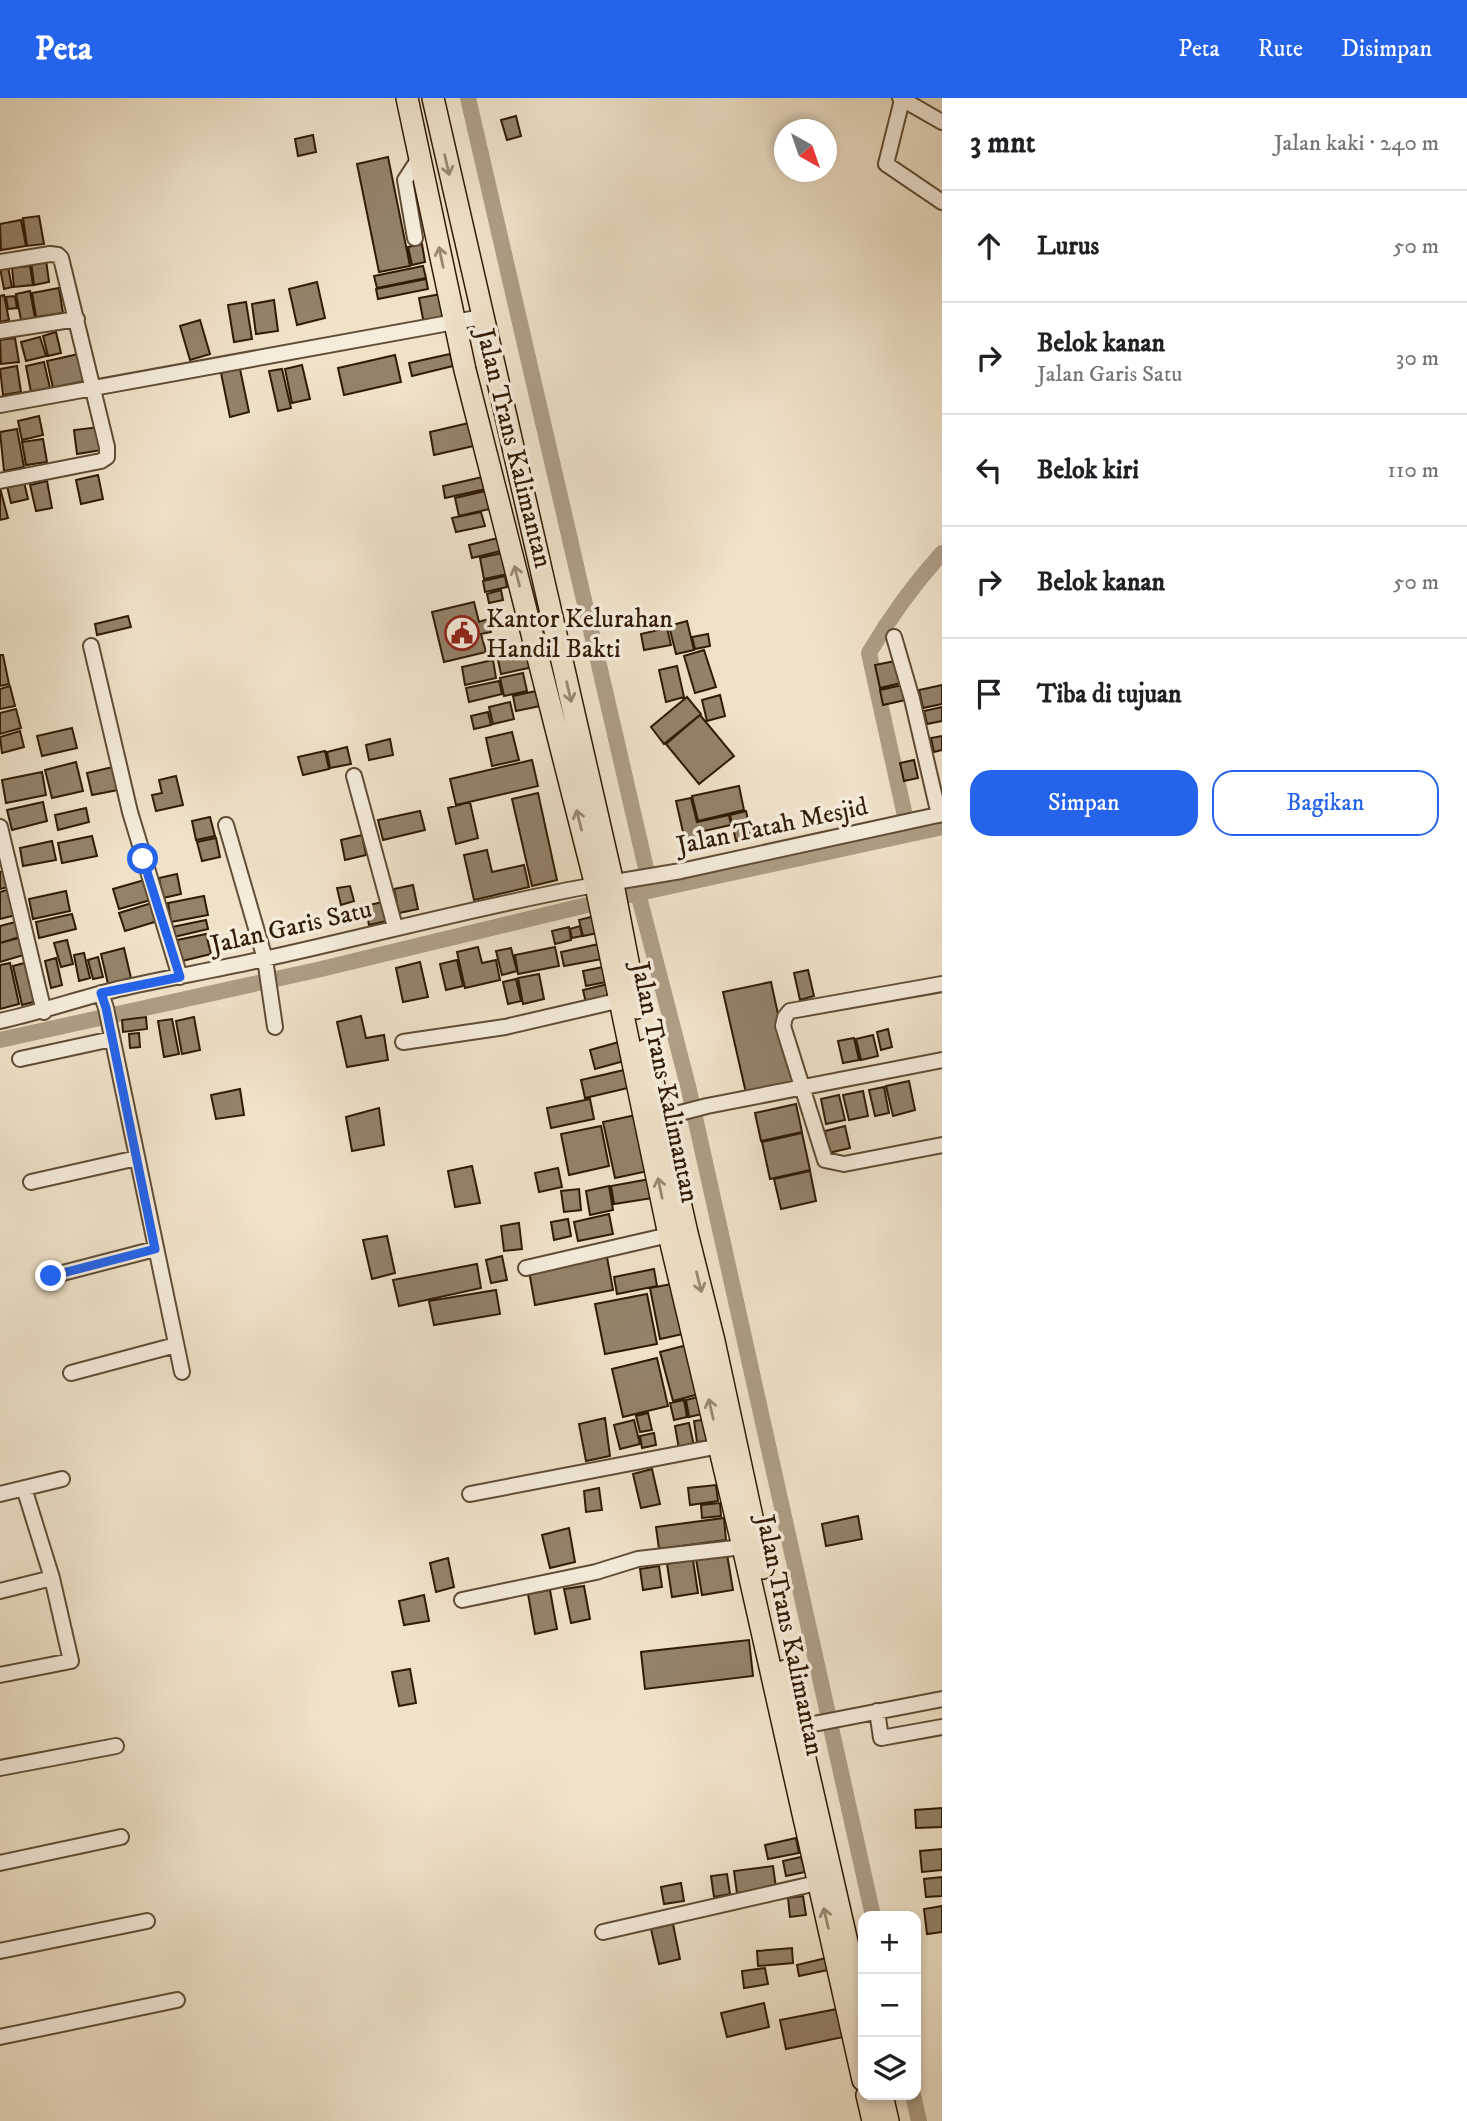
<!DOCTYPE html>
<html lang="id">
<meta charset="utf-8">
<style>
:root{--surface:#fff;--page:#f2f2f2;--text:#202124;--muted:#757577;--line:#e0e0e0;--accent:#2563eb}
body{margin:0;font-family:"IM FELL DW Pica",serif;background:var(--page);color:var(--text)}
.controls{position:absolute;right:21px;bottom:21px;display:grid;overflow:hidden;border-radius:14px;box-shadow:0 4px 10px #0003}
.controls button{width:63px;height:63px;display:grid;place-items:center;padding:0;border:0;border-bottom:2px solid var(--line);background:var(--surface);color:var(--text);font:35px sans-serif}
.compass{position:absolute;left:774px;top:21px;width:63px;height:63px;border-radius:50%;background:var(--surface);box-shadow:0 4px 10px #0003;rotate:140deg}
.stop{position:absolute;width:21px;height:21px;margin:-16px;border:5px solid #2563eb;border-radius:50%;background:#fff}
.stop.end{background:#2563eb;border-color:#fff;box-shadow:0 2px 7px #0008}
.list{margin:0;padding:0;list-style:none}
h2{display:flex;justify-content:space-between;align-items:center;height:91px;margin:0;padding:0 28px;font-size:30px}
h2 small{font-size:23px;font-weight:400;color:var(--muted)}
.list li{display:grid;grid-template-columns:46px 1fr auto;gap:21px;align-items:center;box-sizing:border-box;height:112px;padding:0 28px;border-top:2px solid var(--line)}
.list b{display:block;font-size:26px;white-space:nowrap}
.list p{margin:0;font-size:23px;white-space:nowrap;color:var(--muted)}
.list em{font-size:23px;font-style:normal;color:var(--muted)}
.actions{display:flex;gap:14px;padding:21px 28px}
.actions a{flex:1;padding:16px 0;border:2px solid var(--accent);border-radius:21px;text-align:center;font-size:24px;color:var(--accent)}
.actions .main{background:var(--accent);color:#fff}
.icon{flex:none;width:38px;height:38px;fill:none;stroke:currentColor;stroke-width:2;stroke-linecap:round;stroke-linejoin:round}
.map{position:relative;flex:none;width:942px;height:2023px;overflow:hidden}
header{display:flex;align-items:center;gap:42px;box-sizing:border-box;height:98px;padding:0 35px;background:var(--accent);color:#fff}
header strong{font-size:33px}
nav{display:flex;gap:38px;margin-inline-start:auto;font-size:24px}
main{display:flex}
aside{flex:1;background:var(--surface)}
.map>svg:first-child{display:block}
</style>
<header>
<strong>Peta</strong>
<nav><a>Peta</a><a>Rute</a><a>Disimpan</a></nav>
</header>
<main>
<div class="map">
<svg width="942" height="2023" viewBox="0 0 942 2023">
<rect width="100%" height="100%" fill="#efe2c9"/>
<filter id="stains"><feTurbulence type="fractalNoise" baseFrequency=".00286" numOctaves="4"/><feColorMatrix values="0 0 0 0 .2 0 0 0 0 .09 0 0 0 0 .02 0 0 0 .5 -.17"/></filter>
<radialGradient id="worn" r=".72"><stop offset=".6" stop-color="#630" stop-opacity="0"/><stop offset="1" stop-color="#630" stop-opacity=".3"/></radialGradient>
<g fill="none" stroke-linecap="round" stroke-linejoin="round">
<path stroke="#ae9e86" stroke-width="16" d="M468 0 651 792
M909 736 869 555C890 519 914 486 942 455
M638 795 688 988 873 1818
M630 797 942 729
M0 942 317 872 608 802
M913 1997 919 2023"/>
</g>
<path fill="#94826a" stroke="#311b04" stroke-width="2" d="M516 18 521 38 507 42 501 22Z
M313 37 316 54 298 58 295 41Z
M388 59 410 168 379 174 357 66Z
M39 118 44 146 27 148 23 120Z
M21 122 26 148 1 152 0 126Z
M422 146 425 164 412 167 408 149Z
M46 162 49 184 34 187 31 164Z
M30 168 33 187 14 189 12 170Z
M423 168 426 180 377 190 374 178Z
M8 169 12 189 4 191 0 170Z
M426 181 428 191 378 201 376 191Z
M317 184 325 220 297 227 289 191Z
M59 190 63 215 36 219 32 195Z
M30 193 35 220 21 222 16 196Z
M441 196 446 222 424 226 419 200Z
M4 197 9 222 0 224V198Z
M15 198 17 210 8 211 6 199Z
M274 202 278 233 256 236 252 206Z
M246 204 252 241 234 244 228 207Z
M200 222 210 256 190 262 180 228Z
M56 234 61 255 48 258 43 238Z
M40 239 46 258 26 263 21 244Z
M15 240 19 264 1 266 0 242Z
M83 255 89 282 53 290 47 263Z
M450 256 453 268 412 278 409 265Z
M395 257 401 284 344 297 338 270Z
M44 264 50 290 31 294 26 268Z
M302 267 310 301 292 305 285 271Z
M17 268 21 294 3 297 0 271Z
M240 271 249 314 230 319 221 275Z
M282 271 291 310 278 313 269 273Z
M39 318 43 337 22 342 18 323Z
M473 324 478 347 434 357 430 334Z
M99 329 102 352 77 356 74 332Z
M17 331 24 369 4 373 0 334Z
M43 341 47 364 26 367 22 344Z
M98 377 103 401 81 406 76 382Z
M487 378 490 390 445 400 443 388Z
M47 383 52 410 36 413 30 387Z
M24 384 28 401 11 405 7 388Z
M0 390 8 420 0 422Z
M490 392 494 410 459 418 455 400Z
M481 414 485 428 456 434 452 420Z
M502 439 505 452 472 460 469 447Z
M507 454 512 475 484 481 480 460Z
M505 478 507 489 485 494 483 483Z
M501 492 503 502 489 505 487 496Z
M474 504 479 524 488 521 491 534 481 536 486 554 444 564 432 514Z
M128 518 131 529 97 537 95 526Z
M687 523 694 552 676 556 669 528Z
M667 530 671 547 644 552 641 536Z
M708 536 710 548 695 551 692 539Z
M529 550 533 569 501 576 497 557Z
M704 552 716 589 695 595 684 558Z
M0 557H3L9 586 0 588Z
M493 562 496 580 465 587 462 569Z
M900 562 905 584 880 590 875 567Z
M677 568 684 599 666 604 659 572Z
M523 575 527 593 504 598 500 580Z
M499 583 502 596 469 604 466 590Z
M907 586 910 601 883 607 880 592Z
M942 587V606L923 610 919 592Z
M10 588 15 608 0 611V591Z
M536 593 540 608 516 613 513 598Z
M720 597 725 618 707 623 702 602Z
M687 599 701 616 664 646 651 629Z
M510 604 514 621 493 626 489 609Z
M942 609V623L927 626 924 613Z
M16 611 21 630 0 636V615Z
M488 614 491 627 474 631 471 618Z
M700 617 734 658 699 686 666 646Z
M72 630 77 650 42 658 37 638Z
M20 633 24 649 2 655 0 639Z
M512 634 519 662 492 668 486 640Z
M942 638V652L934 654 931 640Z
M390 641 393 657 369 662 366 647Z
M347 649 351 666 330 670 327 654Z
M325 653 329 671 303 677 298 659Z
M532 662 538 688 456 707 450 681Z
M914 662 918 680 904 683 900 665Z
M76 664 83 693 52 700 45 672Z
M113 669 118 692 92 697 87 675Z
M42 674 46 697 6 705 2 682Z
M176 678 183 707 156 713 152 697 162 695 159 682Z
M739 688 744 712 698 723 692 698Z
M538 695 557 782 532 788 512 701Z
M691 700 697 724 729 717 731 727 699 734 700 739 685 743 676 703Z
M43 704 47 723 12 732 7 712Z
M470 704 478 740 456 746 448 710Z
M86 710 89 724 58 732 55 717Z
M420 713 425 732 383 742 378 722Z
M746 713 752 740 736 743 730 717Z
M210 719 215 738 196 742 192 723Z
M362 737 366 757 345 762 341 742Z
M92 738 97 758 62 765 58 745Z
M216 740 220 759 202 763 197 744Z
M52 743 56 762 23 768 20 750Z
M487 752 492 774 524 767 529 789 474 802 464 757Z
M7 772 11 788 0 791V774Z
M177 776 181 796 163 800 159 780Z
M148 781 154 801 119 811 113 791Z
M413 787 418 811 399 815 394 791Z
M350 788 354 803 341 807 337 790Z
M10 791 16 817 0 821V794Z
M66 793 70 813 33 821 29 801Z
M204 798 208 817 171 824 168 805Z
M387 803 391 822 369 827 365 808Z
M155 804 161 822 125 833 119 815Z
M72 816 76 831 39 840 36 824Z
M599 817 602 834 583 838 579 822Z
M206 822 208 831 174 839 172 829Z
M19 823 23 838 0 845V828Z
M580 828 582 838 572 840 570 831Z
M569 829 571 842 555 846 552 833Z
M206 836 211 856 182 863 177 842Z
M26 838 30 855 0 864V845Z
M67 842 73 866 61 869 54 845Z
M599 846 602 861 564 868 561 854Z
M478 849 482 865 496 862 500 882 465 890 457 854Z
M555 849 559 868 518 876 515 857Z
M124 850 131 880 108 886 101 856Z
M511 850 517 873 502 877 496 853Z
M84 855 90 880 79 883 74 857Z
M98 859 103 879 93 881 88 862Z
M56 860 62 887 51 890 45 863Z
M457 862 463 888 446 892 440 866Z
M32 863 41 902 22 907 13 868Z
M420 864 428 899 403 904 396 870Z
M10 865 19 906 0 911V867Z
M608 868 611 883 586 888 583 873Z
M808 872 814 898 800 902 794 875Z
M539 876 544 901 523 906 518 880Z
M516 881 521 903 508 906 503 884Z
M771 884 793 985 746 995 723 894Z
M612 885 615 898 586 905 583 892Z
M361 918 366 940 384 937 388 962 347 969 337 924Z
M146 919 147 931 123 934 122 922Z
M194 919 200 952 182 956 176 923Z
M172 921 179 956 164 959 158 923Z
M888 931 892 949 881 952 877 934Z
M139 935 140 949 130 950 129 936Z
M873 937 878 958 861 962 856 941Z
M854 940 859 962 843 965 838 943Z
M619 944 624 963 595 971 590 952Z
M624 972 628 990 585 1000 581 982Z
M909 983 915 1012 893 1018 886 988Z
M884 989 889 1015 875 1018 869 992Z
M240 991 244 1017 216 1021 211 997Z
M863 993 868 1018 849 1022 843 997Z
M839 997 845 1022 826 1026 821 1001Z
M590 1001 594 1021 551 1030 547 1010Z
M796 1006 802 1034 761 1043 755 1015Z
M379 1010 384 1047 352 1053 346 1019Z
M636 1017 648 1073 615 1080 603 1024Z
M601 1028 609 1068 569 1077 561 1036Z
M845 1028 850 1050 829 1055 825 1033Z
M802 1035 810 1072 770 1081 762 1044Z
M472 1068 480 1105 455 1109 448 1073Z
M558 1070 562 1089 539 1094 535 1075Z
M810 1073 816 1103 781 1111 774 1081Z
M650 1081 653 1100 614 1106 611 1088Z
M609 1088 613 1112 590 1117 586 1093Z
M579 1091 581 1112 564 1114 561 1093Z
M609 1116 613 1136 578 1143 574 1124Z
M568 1121 571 1138 554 1142 551 1124Z
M519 1125 522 1151 504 1153 501 1128Z
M387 1138 395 1175 372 1181 363 1142Z
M502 1158 507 1182 491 1185 486 1162Z
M607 1159 613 1192 535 1207 529 1173Z
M477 1166 481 1190 399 1208 393 1182Z
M654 1171 657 1188 617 1196 614 1179Z
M672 1186 683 1236 660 1241 650 1190Z
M496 1192 500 1216 434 1227 429 1203Z
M647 1196 657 1246 605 1256 595 1206Z
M687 1247 699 1296 673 1303 660 1254Z
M657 1260 668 1308 623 1319 612 1271Z
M702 1298 706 1315 689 1319 686 1302Z
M684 1302 687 1319 674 1322 670 1305Z
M648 1315 652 1332 640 1334 636 1318Z
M605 1320 610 1358 586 1363 579 1326Z
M709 1321 712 1342 697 1344 694 1323Z
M634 1322 640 1346 620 1351 614 1327Z
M689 1325 694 1348 679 1351 675 1328Z
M654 1335 656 1347 642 1350 640 1338Z
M652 1371 660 1406 641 1410 633 1376Z
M716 1387 718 1403 690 1407 688 1390Z
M599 1390 602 1412 586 1414 584 1393Z
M720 1405 721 1418 702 1420 701 1407Z
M858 1418 862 1441 826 1448 822 1426Z
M724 1420 726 1442 659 1451 656 1429Z
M569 1430 575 1464 550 1470 542 1437Z
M727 1456 733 1492 702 1497 696 1461Z
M448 1460 454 1489 436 1494 430 1465Z
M693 1462 698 1495 672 1499 667 1466Z
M659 1468 662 1489 643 1492 640 1471Z
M584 1488 590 1521 571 1525 564 1491Z
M550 1492 557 1531 535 1536 528 1496Z
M424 1497 429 1523 404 1527 399 1503Z
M749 1542 753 1578 645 1591 641 1554Z
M410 1571 416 1605 399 1608 392 1574Z
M942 1710V1729L916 1730 915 1712Z
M796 1740 799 1755 768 1761 765 1747Z
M942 1751V1772L922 1774 920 1753Z
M801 1759 805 1774 786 1778 783 1763Z
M773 1768 776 1790 737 1795 734 1773Z
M727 1776 730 1796 714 1799 711 1778Z
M942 1779V1798L926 1799 924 1781Z
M681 1785 684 1803 664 1806 661 1789Z
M803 1798 806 1817 790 1819 788 1800Z
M942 1808V1834L927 1836 924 1811Z
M673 1826 680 1861 659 1866 651 1831Z
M792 1850 793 1865 758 1868 757 1853Z
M826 1860 828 1872 799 1878 797 1867Z
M765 1870 768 1886 744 1890 742 1873Z
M764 1905 769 1929 727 1939 721 1915Z
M837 1911 843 1939 786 1951 780 1922Z"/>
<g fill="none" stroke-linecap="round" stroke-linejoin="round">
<g stroke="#604d35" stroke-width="18">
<path id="minor" d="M900 0 942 24
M902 2 886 66 942 104
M415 140 405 82 420 59
M0 164 50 156 58 157 61 160 107 349V359L101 363 0 383
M0 233 77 221
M0 307 482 219
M894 539 912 601 939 717
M91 548 130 714 180 879
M354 678 395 829
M226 727 265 861 275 929
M0 729 44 914
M612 781 621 783 681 773 942 716
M942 886 790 913 785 919 783 928 825 1062 844 1066 942 1047
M101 895 106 910 182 1274
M0 923C40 914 78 901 118 891 166 880 215 872 264 861 374 837 484 807 595 787
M403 944 505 929 621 902
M20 961 112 941
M661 1024 680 1015 707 1008 942 962
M31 1084 137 1060
M526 1170 669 1137
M51 1178 155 1151
M71 1275 176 1247
M0 1396 62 1381
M470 1396 720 1348
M0 1493 52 1480
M462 1502 596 1474 638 1461 743 1449
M0 1577 71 1563 52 1480 24 1390
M877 1613 881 1640 942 1629
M798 1629 942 1601
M0 1670 116 1648
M0 1765 121 1739
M603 1834 817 1785
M0 1853 147 1823
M0 1939 177 1902"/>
</g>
<g stroke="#311b04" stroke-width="24">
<path id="highway" d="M407 0 465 272 596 788 669 1137 743 1449 863 1982
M433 0 612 781 637 910
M646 952 687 1135 714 1243 763 1470
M785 1573 863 1914
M867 1997 873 2023
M882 1997 888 2023"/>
</g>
<use href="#minor" stroke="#f5ecdc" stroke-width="14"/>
<use href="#highway" stroke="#efe2c9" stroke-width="21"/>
</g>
<defs><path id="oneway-shaft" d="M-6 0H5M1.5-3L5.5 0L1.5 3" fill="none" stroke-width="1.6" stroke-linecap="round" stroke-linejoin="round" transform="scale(1.75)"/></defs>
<g stroke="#9a8870">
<use href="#oneway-shaft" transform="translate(447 67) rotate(77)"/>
<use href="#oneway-shaft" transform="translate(441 159) rotate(-102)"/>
<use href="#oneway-shaft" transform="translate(517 478) rotate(-104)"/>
<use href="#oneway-shaft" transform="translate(569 594) rotate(77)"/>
<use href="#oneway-shaft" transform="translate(579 722) rotate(-104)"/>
<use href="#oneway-shaft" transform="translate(660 1090) rotate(-102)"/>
<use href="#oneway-shaft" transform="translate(699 1184) rotate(76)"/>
<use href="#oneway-shaft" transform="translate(711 1311) rotate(-103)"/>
<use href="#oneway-shaft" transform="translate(826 1820) rotate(-103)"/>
</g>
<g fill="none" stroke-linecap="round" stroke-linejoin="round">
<path stroke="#2563eb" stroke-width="9" d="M51 1178 155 1151 106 910 101 895 180 879 143 761"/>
</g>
<defs>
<g id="civic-ring" transform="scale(1.75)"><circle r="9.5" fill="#f5ecdc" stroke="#8f2418" stroke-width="1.5"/><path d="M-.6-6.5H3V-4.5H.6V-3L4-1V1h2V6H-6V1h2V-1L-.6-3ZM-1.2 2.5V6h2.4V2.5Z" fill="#8f2418"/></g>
</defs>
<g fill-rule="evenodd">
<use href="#civic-ring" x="462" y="535"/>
</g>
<g text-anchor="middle" stroke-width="7" stroke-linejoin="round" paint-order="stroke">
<g font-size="26" fill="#311b04" stroke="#f5ecdc">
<text transform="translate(515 350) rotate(76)" y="9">Jalan Trans Kalimantan</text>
<text transform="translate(772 727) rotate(-12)" y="9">Jalan Tatah Mesjid</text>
<text transform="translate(291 828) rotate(-13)" y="9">Jalan Garis Satu</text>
<text transform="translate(666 984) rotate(78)" y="9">Jalan Trans Kalimantan</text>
<text transform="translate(791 1537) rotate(78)" y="9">Jalan Trans Kalimantan</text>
</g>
<g font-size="26" fill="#311b04" stroke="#f5ecdc" text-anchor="start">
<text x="486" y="529">Kantor Kelurahan<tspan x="486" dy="30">Handil Bakti</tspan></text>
</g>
</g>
<rect width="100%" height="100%" filter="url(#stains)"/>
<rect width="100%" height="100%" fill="url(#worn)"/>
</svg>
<div class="controls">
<button>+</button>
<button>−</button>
<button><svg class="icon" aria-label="layers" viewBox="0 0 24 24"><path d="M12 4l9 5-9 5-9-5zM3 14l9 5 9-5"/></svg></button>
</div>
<svg class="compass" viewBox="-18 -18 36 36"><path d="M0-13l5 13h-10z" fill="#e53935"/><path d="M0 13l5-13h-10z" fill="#757577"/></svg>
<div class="stop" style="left:143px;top:761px"></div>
<div class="stop end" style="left:51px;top:1178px"></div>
</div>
<aside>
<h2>3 mnt<small>Jalan kaki · 240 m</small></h2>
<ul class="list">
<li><svg class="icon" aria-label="ahead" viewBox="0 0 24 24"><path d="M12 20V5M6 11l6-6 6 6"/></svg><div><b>Lurus</b></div><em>50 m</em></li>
<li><svg class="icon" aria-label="right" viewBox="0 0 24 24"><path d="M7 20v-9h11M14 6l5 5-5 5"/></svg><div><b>Belok kanan</b><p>Jalan Garis Satu</p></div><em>30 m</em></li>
<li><svg class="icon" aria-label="left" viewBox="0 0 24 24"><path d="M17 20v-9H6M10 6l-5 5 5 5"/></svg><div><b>Belok kiri</b></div><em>110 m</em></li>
<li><svg class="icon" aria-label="right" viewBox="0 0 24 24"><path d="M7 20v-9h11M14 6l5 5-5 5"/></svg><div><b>Belok kanan</b></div><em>50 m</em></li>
<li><svg class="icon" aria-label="arrive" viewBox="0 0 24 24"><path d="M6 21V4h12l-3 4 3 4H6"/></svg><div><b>Tiba di tujuan</b></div></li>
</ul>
<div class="actions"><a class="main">Simpan</a><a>Bagikan</a></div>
</aside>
</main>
